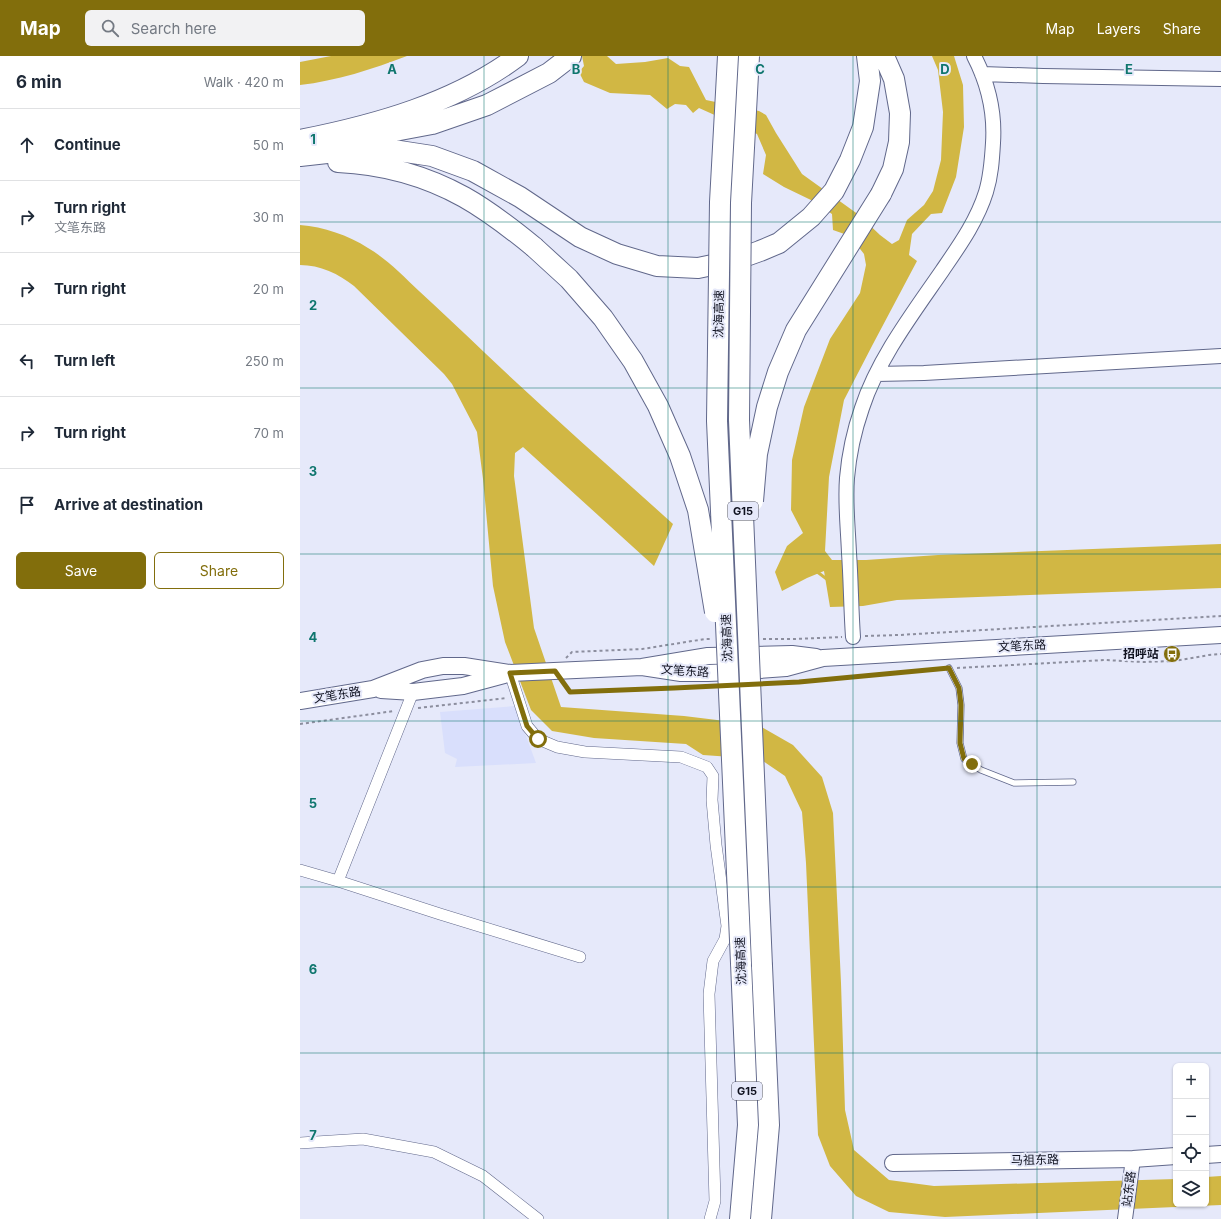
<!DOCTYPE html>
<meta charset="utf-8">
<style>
:root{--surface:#fff;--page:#f2f2f3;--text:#1f2937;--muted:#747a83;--line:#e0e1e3;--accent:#826e0c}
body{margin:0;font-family:Inter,"Noto Sans SC",sans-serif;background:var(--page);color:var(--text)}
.controls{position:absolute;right:12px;bottom:12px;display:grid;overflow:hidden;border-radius:6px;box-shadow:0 1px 3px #0004}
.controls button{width:36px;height:36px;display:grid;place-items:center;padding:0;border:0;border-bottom:1px solid var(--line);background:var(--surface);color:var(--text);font:20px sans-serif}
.stop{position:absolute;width:12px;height:12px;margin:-9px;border:3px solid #826e0c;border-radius:50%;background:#fff}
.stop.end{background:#826e0c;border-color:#fff;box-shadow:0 1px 4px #0008}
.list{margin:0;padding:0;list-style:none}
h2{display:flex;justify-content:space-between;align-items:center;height:52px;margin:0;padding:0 16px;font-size:17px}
h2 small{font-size:13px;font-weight:400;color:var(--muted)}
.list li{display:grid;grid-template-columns:26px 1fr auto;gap:12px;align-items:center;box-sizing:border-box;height:72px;padding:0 16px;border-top:1px solid var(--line)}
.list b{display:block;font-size:15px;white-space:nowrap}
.list p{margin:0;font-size:13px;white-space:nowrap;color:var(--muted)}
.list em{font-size:13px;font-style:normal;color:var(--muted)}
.actions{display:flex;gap:8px;padding:12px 16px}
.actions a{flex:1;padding:9px 0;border:1px solid var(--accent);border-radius:6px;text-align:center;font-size:14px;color:var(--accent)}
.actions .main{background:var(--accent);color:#fff}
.icon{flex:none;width:22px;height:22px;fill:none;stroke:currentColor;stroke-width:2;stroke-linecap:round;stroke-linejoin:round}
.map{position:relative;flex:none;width:921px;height:1163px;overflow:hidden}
header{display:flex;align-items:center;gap:24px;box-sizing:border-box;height:56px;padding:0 20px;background:var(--accent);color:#fff}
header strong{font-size:19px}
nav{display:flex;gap:22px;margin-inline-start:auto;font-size:14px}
.search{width:280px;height:36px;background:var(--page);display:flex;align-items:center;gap:10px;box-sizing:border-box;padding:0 14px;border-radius:6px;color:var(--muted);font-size:15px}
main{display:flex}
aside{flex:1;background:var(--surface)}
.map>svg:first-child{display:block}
</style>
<header>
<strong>Map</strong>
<div class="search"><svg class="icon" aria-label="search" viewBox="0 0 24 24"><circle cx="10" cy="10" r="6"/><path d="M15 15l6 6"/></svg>Search here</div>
<nav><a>Map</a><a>Layers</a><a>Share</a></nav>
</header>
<main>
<aside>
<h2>6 min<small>Walk · 420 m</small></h2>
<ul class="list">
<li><svg class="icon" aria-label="ahead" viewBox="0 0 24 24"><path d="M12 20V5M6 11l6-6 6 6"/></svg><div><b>Continue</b></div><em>50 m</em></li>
<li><svg class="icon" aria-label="right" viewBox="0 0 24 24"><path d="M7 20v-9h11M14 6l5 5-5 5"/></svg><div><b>Turn right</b><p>文笔东路</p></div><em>30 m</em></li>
<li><svg class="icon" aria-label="right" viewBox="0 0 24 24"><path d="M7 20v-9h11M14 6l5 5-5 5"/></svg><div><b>Turn right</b></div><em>20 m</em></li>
<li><svg class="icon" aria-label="left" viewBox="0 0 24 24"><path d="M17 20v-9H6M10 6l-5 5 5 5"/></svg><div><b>Turn left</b></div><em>250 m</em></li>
<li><svg class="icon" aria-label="right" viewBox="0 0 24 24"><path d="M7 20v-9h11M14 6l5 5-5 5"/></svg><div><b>Turn right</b></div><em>70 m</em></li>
<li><svg class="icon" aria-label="arrive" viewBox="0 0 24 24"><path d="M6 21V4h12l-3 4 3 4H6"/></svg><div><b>Arrive at destination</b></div></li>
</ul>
<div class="actions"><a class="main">Save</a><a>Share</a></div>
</aside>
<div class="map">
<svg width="921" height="1163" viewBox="0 0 921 1163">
<rect width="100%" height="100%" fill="#e6e9fa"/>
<path fill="#d9dffc" d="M215 650 236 707 155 711 157 703 145 697 140 656Z"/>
<path fill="#d1b744" d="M31 0H107C73 13 36 25 0 29V6Z
M282 0H307L316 8 345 6 368 2 380 10 389 11 406 44 459 55 466 59 476 77 502 118 559 159 580 179 592 188 599 184 607 164 624 149 633 135 641 104 643 56 638 14 632 0H654L663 29 664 71 656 121 642 157 631 158 612 178 609 199 617 205 573 288 544 344 529 421 525 495 532 504H566L638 499 921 488V532L597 544 563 550 530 551 524 515 507 522 482 535 475 516 487 490 503 477 491 454 492 404 504 351 530 283 560 237 566 209 564 198 550 180 533 174 532 158 513 145 484 131 463 118 466 99 457 78 399 52 393 57 386 49 375 48 367 53 350 39 310 37 284 26 279 16 284 10Z
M0 169C24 171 48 179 68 192 87 203 103 220 119 235 141 255 163 276 185 297 246 355 310 411 373 468L354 510 223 391 215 397 214 420 234 572 261 651 384 660 458 669 493 689 522 721 533 757 541 927 545 1054 554 1094 589 1124 634 1130 876 1123V1148H906V1121L921 1120V1149L645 1161 589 1156 556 1140 530 1110 518 1079 506 807 502 756 485 720 460 703 403 699 386 688 294 682 252 675 231 654 205 586 193 530 183 423 177 376 152 328 144 318 54 230C39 218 20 209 0 209Z"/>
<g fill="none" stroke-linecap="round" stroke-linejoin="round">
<path stroke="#d1b744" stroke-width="3" d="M516 515 528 524"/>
<g stroke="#61688b" stroke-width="7">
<path id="service" d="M649 612 659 632 661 649 660 687 664 703 681 714 714 727 773 726"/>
</g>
<g stroke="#61688b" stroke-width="12">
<path id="minor" d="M210 617 227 670 238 683 257 691 285 696 381 701 407 711 413 720 412 744 416 789 427 870 425 883 413 905 409 938 415 1145 410 1163
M113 636 38 825 140 858 280 901
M0 814 38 825
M0 1087 63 1083 134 1096 183 1120 238 1163"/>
</g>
<g stroke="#61688b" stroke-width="16">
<path id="tertiary" d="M682 18 743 20 921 23
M576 318 624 317 921 300
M553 581C551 553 551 525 549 497 548 472 545 447 547 422 549 398 554 375 562 352 578 303 613 257 642 215 659 190 677 165 686 136 691 120 692 104 693 87 695 57 688 27 674 0
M825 1163 833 1103"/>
</g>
<g stroke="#61688b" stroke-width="18">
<path id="secondary" d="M342 611 381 617H408L433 616 486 612 523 602 921 579
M81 634 113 636 163 630 204 619
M0 645 73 633 122 614 143 610H164L210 617 342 611 408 600 492 598 516 601
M906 1099 921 1098
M593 1107 833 1103 876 1100"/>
</g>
<g stroke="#61688b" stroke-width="22">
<path id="motorway" d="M0 84C76 69 155 47 218 0
M36 86 132 68 187 49 249 17 271 0
M0 100 45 95 93 94 132 100 173 115 220 141 280 181 317 198 357 210 398 212 432 205 460 195 479 187 511 161 534 135 550 104 563 71 570 25 567 0
M38 106C82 108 126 120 164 141 189 155 212 173 234 191
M581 138 593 113 599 86 600 57 594 23 584 0
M440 1163 448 1069 441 907
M461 1163 469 1069 462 910"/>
</g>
<path stroke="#8c8e9e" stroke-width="2" stroke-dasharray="3 3" stroke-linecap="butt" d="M565 580 599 579 921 560
M463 583H495L542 581
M266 602 272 596 342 593 405 583H412
M657 612 805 604 843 606 874 605 909 599 921 598
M264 627 270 636 403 631
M465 628 499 626 642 613
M118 652 207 642
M0 668 94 655"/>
<use href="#service" stroke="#fff" stroke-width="5.5"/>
<use href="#minor" stroke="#fff" stroke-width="11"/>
<use href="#tertiary" stroke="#fff" stroke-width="14"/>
<use href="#secondary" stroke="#fff" stroke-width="16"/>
<use href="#motorway" stroke="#fff" stroke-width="20"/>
<g stroke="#61688b" stroke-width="22" stroke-linecap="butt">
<path id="motorway-bridge" d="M428 0 420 146 417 365 441 907
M449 0 441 147 439 364 462 910
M234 191 269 223 303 262 333 305 358 350 380 400 398 454 415 556
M453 445 457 398 467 351 478 316 496 274 581 138"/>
</g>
<use href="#motorway-bridge" stroke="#fff" stroke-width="20"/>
</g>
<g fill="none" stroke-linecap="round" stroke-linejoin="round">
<path stroke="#826e0c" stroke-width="5" d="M238 683 227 670 210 617 255 615 270 636 374 632 499 626 649 612 659 632 661 649 660 687 664 703 672 708"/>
</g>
<path fill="none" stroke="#0f766e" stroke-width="1" stroke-opacity="0.55" d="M184 0V1163M368 0V1163M553 0V1163M737 0V1163M0 166H921M0 332H921M0 498H921M0 665H921M0 831H921M0 997H921"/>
<defs>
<g id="bus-disc" transform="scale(0.9)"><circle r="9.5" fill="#826e0c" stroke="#e6e9fa"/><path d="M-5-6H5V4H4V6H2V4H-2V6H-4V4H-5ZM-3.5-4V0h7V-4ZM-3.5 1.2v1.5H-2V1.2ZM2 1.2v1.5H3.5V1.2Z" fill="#fff"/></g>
</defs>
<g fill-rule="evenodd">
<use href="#bus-disc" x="872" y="598"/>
</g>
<g text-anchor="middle" stroke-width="4" stroke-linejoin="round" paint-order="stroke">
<g fill="#e6e9fa" stroke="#505261" stroke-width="1">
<rect x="428" y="446" width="30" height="18" rx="3"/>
<rect x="432" y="1026" width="30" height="18" rx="3"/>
</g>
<g font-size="11" font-weight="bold" fill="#0f111f">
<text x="443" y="459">G15</text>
<text x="447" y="1039">G15</text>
</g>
<g font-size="12" fill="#0f111f" stroke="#e6e9fa">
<text transform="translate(419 258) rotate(-89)" y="4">沈海高速</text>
<text transform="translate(427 582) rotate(-92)" y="4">沈海高速</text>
<text transform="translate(722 590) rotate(-3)" y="4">文笔东路</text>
<text transform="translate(385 615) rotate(4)" y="4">文笔东路</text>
<text transform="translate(37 639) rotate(-9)" y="4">文笔东路</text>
<text transform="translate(441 905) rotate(-92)" y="4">沈海高速</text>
<text transform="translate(735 1104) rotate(-1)" y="4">马祖东路</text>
<text transform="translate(829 1133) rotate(-83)" y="4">站东路</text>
</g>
<g font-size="12" font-weight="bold" fill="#0f111f" stroke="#e6e9fa" text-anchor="end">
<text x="859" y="602">招呼站</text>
</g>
</g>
<g font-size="13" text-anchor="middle" font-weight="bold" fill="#0f766e" stroke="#e6e9fa" stroke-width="4" stroke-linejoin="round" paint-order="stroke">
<text x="92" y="18">A</text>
<text x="276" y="18">B</text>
<text x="460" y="18">C</text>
<text x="645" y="18">D</text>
<text x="829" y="18">E</text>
<text x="13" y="88">1</text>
<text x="13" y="254">2</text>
<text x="13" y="420">3</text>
<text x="13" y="586">4</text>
<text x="13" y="752">5</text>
<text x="13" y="918">6</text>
<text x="13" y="1084">7</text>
</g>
</svg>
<div class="controls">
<button>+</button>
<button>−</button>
<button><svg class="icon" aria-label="locate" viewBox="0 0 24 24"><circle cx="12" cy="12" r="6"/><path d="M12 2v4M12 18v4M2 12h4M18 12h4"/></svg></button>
<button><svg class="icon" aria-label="layers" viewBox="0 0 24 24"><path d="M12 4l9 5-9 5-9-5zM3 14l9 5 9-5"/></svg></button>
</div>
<div class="stop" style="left:238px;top:683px"></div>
<div class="stop end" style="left:672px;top:708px"></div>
</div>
</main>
